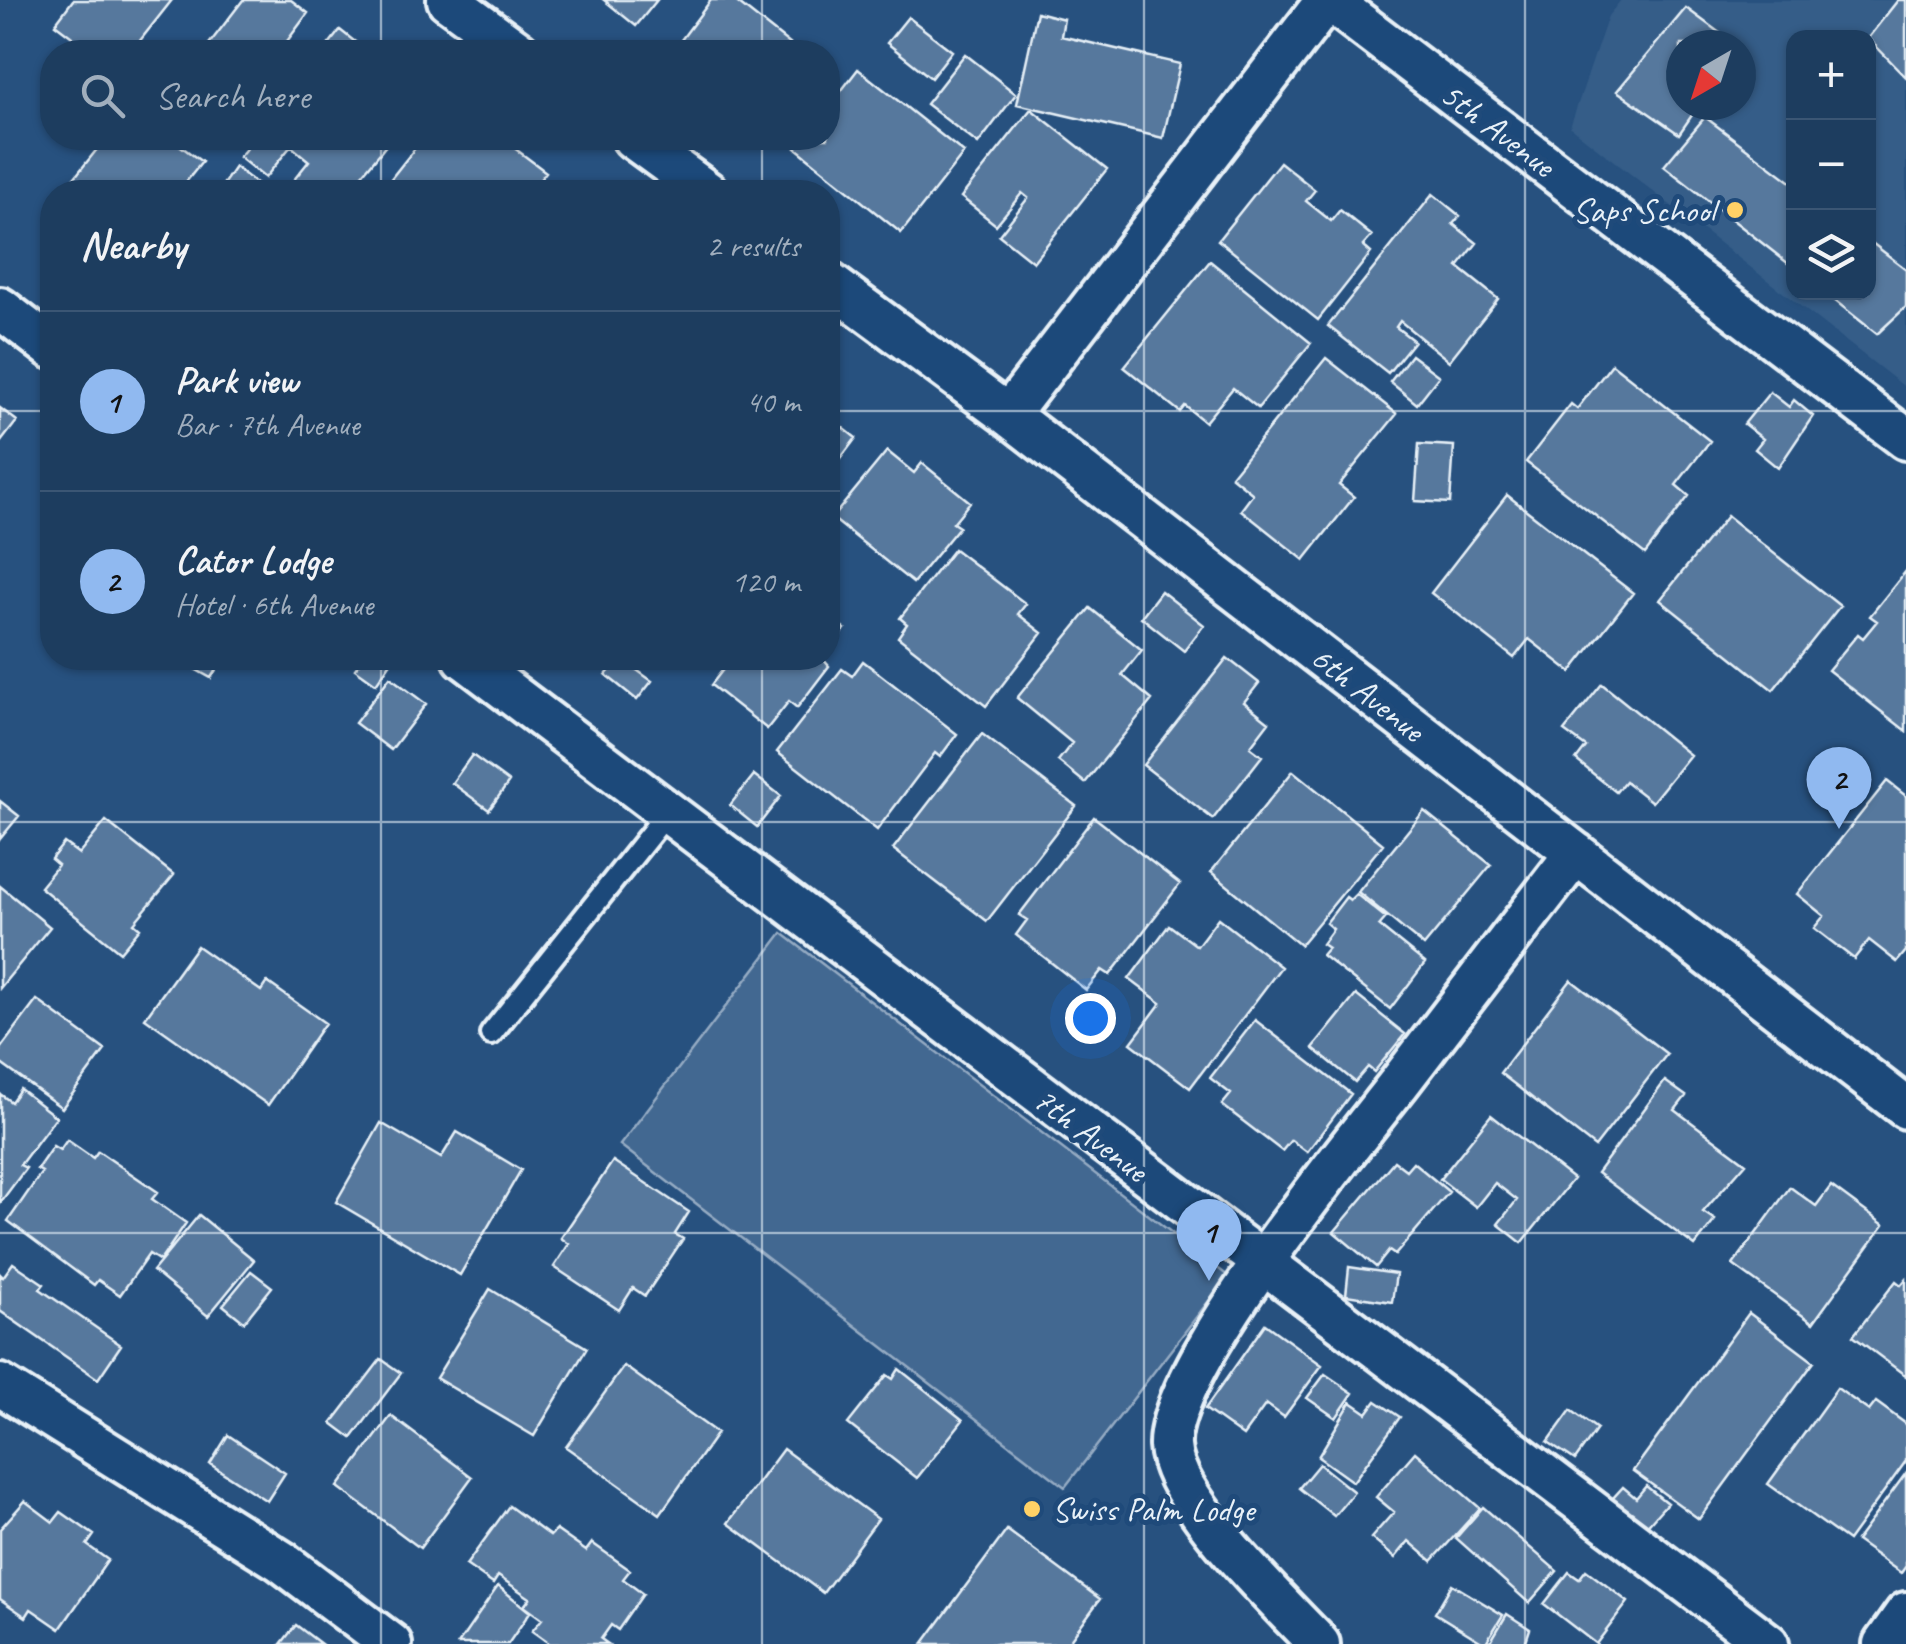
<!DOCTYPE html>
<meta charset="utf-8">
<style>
:root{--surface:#1d3d5f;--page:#2a4868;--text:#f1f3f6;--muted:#a0aebd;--line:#3b5674;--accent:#90b9f0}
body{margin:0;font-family:Caveat,sans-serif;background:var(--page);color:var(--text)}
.controls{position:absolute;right:30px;top:30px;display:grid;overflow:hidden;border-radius:20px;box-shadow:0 2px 8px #0004}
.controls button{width:90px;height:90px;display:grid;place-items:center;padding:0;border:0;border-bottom:2px solid var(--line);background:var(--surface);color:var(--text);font:50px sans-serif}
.compass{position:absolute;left:1666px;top:30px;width:90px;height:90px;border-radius:50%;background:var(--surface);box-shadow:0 2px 8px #0004;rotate:219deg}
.you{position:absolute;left:1090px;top:1018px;width:35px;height:35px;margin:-25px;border:8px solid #fff;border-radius:50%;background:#1a73e8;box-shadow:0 0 0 15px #1a73e833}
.badge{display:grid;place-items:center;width:65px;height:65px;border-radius:50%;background:var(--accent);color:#111;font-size:32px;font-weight:700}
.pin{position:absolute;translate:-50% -82px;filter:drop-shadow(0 2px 5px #0008)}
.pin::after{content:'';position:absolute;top:52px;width:35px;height:30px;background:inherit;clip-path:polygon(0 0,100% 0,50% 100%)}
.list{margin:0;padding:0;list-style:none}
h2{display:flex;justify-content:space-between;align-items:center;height:130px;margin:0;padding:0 40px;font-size:42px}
h2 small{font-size:32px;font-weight:400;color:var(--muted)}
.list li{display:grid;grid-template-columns:65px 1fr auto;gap:30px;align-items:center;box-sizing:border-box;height:180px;padding:0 40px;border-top:2px solid var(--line)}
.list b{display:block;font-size:38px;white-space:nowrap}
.list p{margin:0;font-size:32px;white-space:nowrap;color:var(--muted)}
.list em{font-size:32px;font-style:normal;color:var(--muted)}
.icon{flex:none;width:55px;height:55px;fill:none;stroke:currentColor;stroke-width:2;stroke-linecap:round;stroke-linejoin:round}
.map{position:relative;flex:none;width:1906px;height:1644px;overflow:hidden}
.search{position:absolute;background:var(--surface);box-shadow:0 2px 8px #0004;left:40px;top:40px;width:800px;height:110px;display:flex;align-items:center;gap:25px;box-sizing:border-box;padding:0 35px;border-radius:40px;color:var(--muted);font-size:38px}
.panel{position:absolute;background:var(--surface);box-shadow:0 2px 8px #0004;left:40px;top:180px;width:800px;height:490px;border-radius:40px}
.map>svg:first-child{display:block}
</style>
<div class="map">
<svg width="1906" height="1644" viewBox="0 0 1906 1644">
<rect width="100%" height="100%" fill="#27517f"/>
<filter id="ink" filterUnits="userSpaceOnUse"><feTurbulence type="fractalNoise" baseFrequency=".01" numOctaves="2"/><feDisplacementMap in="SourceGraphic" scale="20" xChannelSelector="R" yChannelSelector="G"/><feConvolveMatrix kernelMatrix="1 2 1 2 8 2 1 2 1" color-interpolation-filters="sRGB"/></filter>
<g filter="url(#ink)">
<path fill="#355d88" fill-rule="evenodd" d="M1621 0H1906V388L1570 127 1608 16ZM1794 38H1868V292H1794ZM1681 45H1741V105H1681Z"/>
<path fill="#436891" stroke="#96acc4" stroke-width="2.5" d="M782 933 1228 1276 1065 1487 620 1145Z"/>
<path fill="#57789d" stroke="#e8f1f8" stroke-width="2.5" d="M73 0H172L131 52H92L55 24Z
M243 0H291L308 13 279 52H203Z
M604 0H657L636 26Z
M711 0H734L800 52H672Z
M1898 0H1906V77L1868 38Z
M1686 8 1736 45H1681V105H1699L1679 134 1617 91Z
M1037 12 1064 19 1061 36 1180 64 1163 138 1017 104Z
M908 17 952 51 931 78 887 43Z
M340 30 368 52H323Z
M965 54 1016 94 978 144 926 104Z
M858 69 964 153 901 233 796 148 804 138H828V108Z
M1031 109 1107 169 1033 262 999 235 1028 198 1022 193 996 225 961 197Z
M1705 117 1794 184V268L1664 166Z
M106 138H170L202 162 178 192H63Z
M255 138H392L348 192H284L309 161 291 146 265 178 239 157Z
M423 138H501L546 172 530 192H385L382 190Z
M1280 162 1315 190 1306 201 1331 221 1340 210 1372 236 1363 246 1371 253 1318 320 1218 240Z
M235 167 268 192H218Z
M1433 194 1460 216 1453 224 1477 243 1458 267 1498 299 1449 361 1400 321 1396 327 1414 341 1388 373 1328 326Z
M1868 240 1906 269V307L1877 334 1824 292H1868Z
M1210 261 1311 343 1258 408 1233 388 1205 422 1185 406 1180 412 1124 367Z
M1411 355 1439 376 1417 404 1390 382Z
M1326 358 1397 414 1339 485 1354 497 1304 560 1241 510 1253 494 1231 476Z
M1612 364 1710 441 1676 485 1689 496 1645 554 1526 462 1571 404 1577 409Z
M1770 392 1789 407 1794 400 1813 416 1778 468 1755 449 1763 439 1744 424Z
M0 408 17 421 0 443Z
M828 416 856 438 828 475Z
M1419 444 1454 446 1450 503 1415 501Z
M887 451 914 473 922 463 970 502 953 523 959 527 913 583 832 518Z
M1507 495 1633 593 1571 672 1529 639 1514 658 1431 593Z
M1727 516 1840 606 1773 690 1660 600Z
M954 549 1026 604 1018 614 1042 633 986 706 898 637 907 624 900 618Z
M1906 571V731L1828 670 1858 634 1863 638 1877 621 1870 616Z
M1161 591 1204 625 1184 651 1141 617Z
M1090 608 1142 650 1122 675 1152 700 1085 783 1058 761 1072 743 1017 698Z
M828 616 845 629 828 651Z
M175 658H223L211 678Z
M363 658H394L376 684 355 669Z
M620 658 652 681 637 700 606 675Z
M732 658H822L829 666 797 708 789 701 767 729 711 685Z
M1227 658 1259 683 1244 702 1269 722 1250 747 1262 756 1213 819 1143 765Z
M863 661 957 734 940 757 935 753 877 830 777 752 842 669 852 676Z
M390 677 426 704 391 750 355 723Z
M1602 684 1690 755 1652 802 1625 781 1616 792 1576 760 1586 747 1564 731Z
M982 734 1076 806 987 921 893 849Z
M472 755 509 782 489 810 452 783Z
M1293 771 1383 844 1300 945 1211 872Z
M754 775 781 796 757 827 730 805Z
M1887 781 1906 796V951L1897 962 1869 940 1854 959 1814 928 1824 916 1797 894Z
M0 801 19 816 0 839Z
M1424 811 1491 865 1424 946 1358 892Z
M1094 817 1180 884 1110 975 1102 970 1086 990 1016 935 1027 920 1019 915Z
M106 821 174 875 134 923 140 928 120 952 40 887 58 865 51 859 64 843 79 854Z
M0 886 50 927 0 988Z
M1356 894 1386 918 1379 926 1425 963 1390 1009 1322 955 1328 948 1322 944 1333 929 1326 923 1346 897 1350 900Z
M1218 918 1281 967 1190 1088 1131 1043 1161 1003 1129 979 1169 925 1197 946Z
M197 946 261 991 267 982 325 1023 268 1105 145 1018Z
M1571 980 1667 1054 1595 1147 1500 1073Z
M1356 995 1405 1034 1374 1072 1368 1067 1355 1082 1313 1048Z
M37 1000 105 1050 62 1108 0 1063V1049Z
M1255 1020 1351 1094 1307 1152 1291 1140 1282 1151 1222 1105 1231 1094 1210 1078Z
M1665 1081 1686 1096 1675 1110 1746 1163 1703 1212 1715 1220 1695 1246 1597 1173Z
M20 1089 56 1117 20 1165 26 1168 0 1203V1094L11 1102Z
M1491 1115 1573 1179 1522 1243 1498 1224 1517 1200 1495 1183 1476 1207 1440 1179Z
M381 1123 441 1158 457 1132 521 1170 460 1275 336 1202Z
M67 1140 93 1158 98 1151 158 1192 152 1199 186 1223 160 1261 149 1254 120 1295 98 1280 94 1285 8 1221 42 1172 37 1169 53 1146 60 1150Z
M613 1161 689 1212 675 1234 683 1239 645 1296 633 1288 619 1310 554 1267 569 1244 561 1238Z
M1394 1161 1406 1170 1413 1162 1449 1192 1395 1255 1389 1251 1376 1267 1334 1232Z
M1831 1186 1884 1225 1813 1323 1733 1265 1790 1187 1816 1206Z
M199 1215 254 1260 208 1316 153 1271Z
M13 1263 44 1284 40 1289 121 1345 98 1379 0 1311V1274L3 1277Z
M1349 1267 1396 1274 1392 1302 1346 1295Z
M251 1271 272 1287 244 1322 223 1305Z
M1906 1279V1376L1853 1336 1896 1281 1901 1285Z
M490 1289 587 1348 534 1436 436 1378Z
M1749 1313 1814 1362 1699 1519 1633 1471Z
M1265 1324 1322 1365 1284 1417 1266 1404 1243 1436 1205 1409Z
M381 1359 401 1373 352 1438 332 1423Z
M624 1366 717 1433 660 1514 566 1447Z
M899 1369 963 1420 917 1478 848 1424 887 1375 893 1379Z
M1325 1374 1353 1393 1336 1418 1307 1398Z
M1837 1388 1869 1411 1876 1402 1906 1424V1461L1848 1541 1768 1484Z
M1376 1401 1400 1417 1353 1482 1318 1457 1351 1402 1367 1413Z
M1571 1410 1597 1429 1575 1460 1548 1442Z
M391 1416 472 1477 420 1548 338 1487Z
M228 1435 285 1473 267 1501 210 1464Z
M783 1449 878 1519 823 1593 728 1523Z
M1415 1452 1480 1508 1432 1561 1409 1541 1395 1558 1371 1538 1394 1512 1376 1497Z
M1319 1464 1354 1492 1334 1516 1299 1488Z
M1906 1473V1566L1901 1573 1856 1541Z
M1646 1486 1667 1503 1636 1538 1603 1509 1623 1487 1636 1498Z
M25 1501 53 1522 61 1512 94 1535 87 1545 108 1560 60 1629 31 1609 26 1617 0 1599V1529Z
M509 1506 550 1536 556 1530 586 1551 592 1543 630 1570 623 1579 643 1594 618 1630 611 1625 601 1639 608 1644H550L532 1631 542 1619 524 1606 530 1598 498 1576 493 1584 466 1565Z
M1483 1507 1557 1571 1529 1603 1456 1538Z
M1007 1530 1100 1599 1067 1644H923Z
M1586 1570 1628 1602 1596 1644 1544 1604 1569 1572 1579 1579Z
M1452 1584 1503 1615 1485 1644 1435 1613Z
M498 1586 530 1612 508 1644H458Z
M1507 1614 1530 1629 1525 1644H1489Z
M296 1625 321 1644H281Z"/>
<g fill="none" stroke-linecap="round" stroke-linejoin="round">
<g stroke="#e8f1f8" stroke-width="28">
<path id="service" d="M491 1034 668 812"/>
</g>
<g stroke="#e8f1f8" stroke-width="48">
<path id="minor" d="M448 0 519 52
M1329 0 1906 439
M633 138 707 192
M828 282 1008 415 1906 1108
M0 308 52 348
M1008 415 1327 0
M464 658 1768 1644
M0 1385 281 1561 391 1644
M1319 1644C1280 1603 1173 1502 1170 1446 1167 1368 1347 1150 1400 1082 1458 1006 1517 929 1576 853
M1884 1644 1906 1613"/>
</g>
<use href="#service" stroke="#1f4a7a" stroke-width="20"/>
<use href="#minor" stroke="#1f4a7a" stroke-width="40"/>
</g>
</g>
<path fill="none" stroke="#e8f1f8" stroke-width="2.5" stroke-opacity="0.55" d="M381 0V52M762 0V52M1144 0V1644M1525 0V1644M381 138V192M762 138V192M0 411H52M828 411H1906M381 658V1644M762 658V1644M0 822H1906M0 1233H1906"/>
<g fill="#ffd166" stroke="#1f4a7a" stroke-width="4">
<circle cx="1735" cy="210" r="10"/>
<circle cx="1032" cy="1509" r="10"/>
</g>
<g text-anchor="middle" stroke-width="10" stroke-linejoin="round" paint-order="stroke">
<g font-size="35" fill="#e8f1f8" stroke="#1f4a7a">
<text transform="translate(1498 129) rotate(37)" y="12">5th Avenue</text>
<text transform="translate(1368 693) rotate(38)" y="12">6th Avenue</text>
<text transform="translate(1091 1134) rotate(37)" y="12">7th Avenue</text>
</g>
<g font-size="35" fill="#e8f1f8" stroke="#1f4a7a" text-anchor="end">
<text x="1715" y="222">Saps School</text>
<text x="1052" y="1521" text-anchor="start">Swiss Palm Lodge</text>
</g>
</g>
</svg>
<div class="controls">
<button>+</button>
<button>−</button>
<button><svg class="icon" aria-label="layers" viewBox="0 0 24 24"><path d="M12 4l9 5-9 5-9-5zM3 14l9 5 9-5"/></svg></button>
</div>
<svg class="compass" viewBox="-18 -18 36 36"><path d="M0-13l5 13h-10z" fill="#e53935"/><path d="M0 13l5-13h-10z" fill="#a0aebd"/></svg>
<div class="you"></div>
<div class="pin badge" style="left:1209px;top:1281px">1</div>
<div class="pin badge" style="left:1839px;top:829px">2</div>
<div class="search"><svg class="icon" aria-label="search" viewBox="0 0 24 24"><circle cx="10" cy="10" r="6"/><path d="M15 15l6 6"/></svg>Search here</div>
<section class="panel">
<h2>Nearby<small>2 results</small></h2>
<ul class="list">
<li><span class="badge">1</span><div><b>Park view</b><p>Bar · 7th Avenue</p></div><em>40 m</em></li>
<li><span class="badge">2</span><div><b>Cator Lodge</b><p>Hotel · 6th Avenue</p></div><em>120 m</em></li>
</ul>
</section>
</div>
